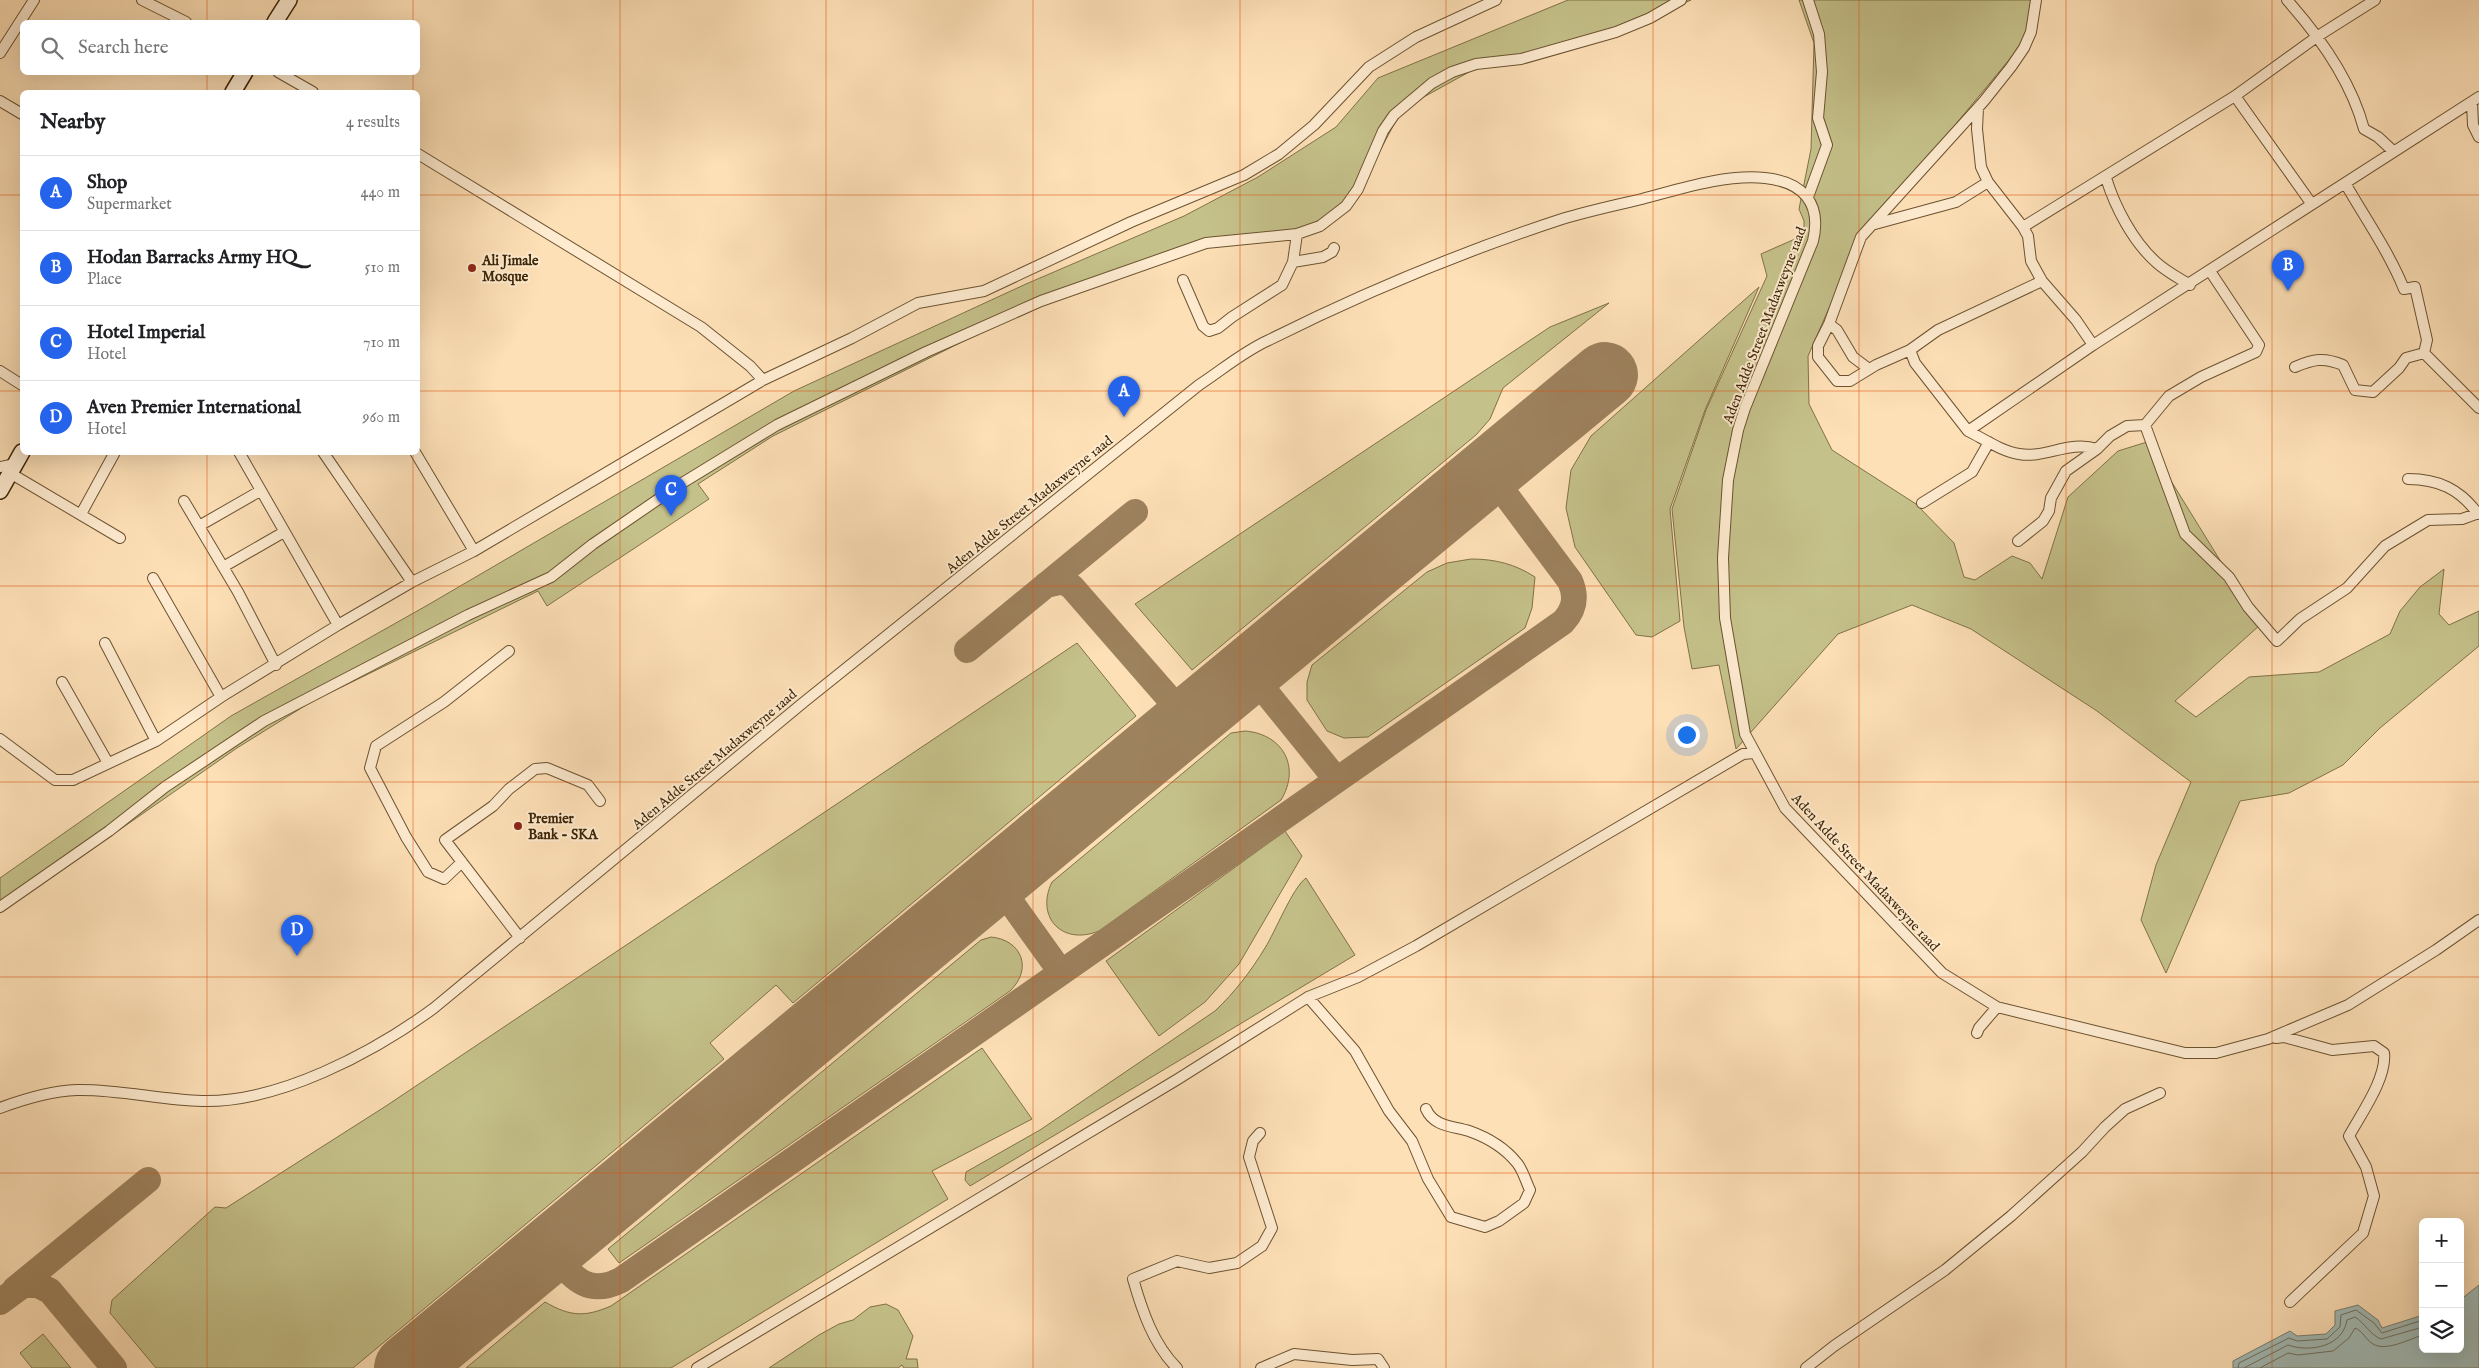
<!DOCTYPE html>
<meta charset="utf-8">
<style>
:root{--surface:#fff;--page:#f2f2f2;--text:#202124;--muted:#757577;--line:#e0e0e0;--accent:#2563eb}
body{margin:0;font-family:"IM FELL English",serif;background:var(--page);color:var(--text)}
.controls{position:absolute;right:15px;bottom:15px;display:grid;overflow:hidden;border-radius:8px;box-shadow:0 5px 20px #0002}
.controls button{width:45px;height:45px;display:grid;place-items:center;padding:0;border:0;border-bottom:1px solid var(--line);background:var(--surface);color:var(--text);font:25px sans-serif}
.you{position:absolute;left:1686px;top:734px;width:18px;height:18px;margin:-12px;border:4px solid #fff;border-radius:50%;background:#1a73e8;box-shadow:0 0 0 8px #1a73e833}
.badge{display:grid;place-items:center;width:32px;height:32px;border-radius:50%;background:var(--accent);color:#fff;font-size:16px;font-weight:700}
.pin{position:absolute;translate:-50% -41px;filter:drop-shadow(0 1px 2px #0008)}
.pin::after{content:'';position:absolute;top:26px;width:18px;height:15px;background:inherit;clip-path:polygon(0 0,100% 0,50% 100%)}
.list{margin:0;padding:0;list-style:none}
h2{display:flex;justify-content:space-between;align-items:center;height:65px;margin:0;padding:0 20px;font-size:21px}
h2 small{font-size:16px;font-weight:400;color:var(--muted)}
.list li{display:grid;grid-template-columns:32px 1fr auto;gap:15px;align-items:center;box-sizing:border-box;height:75px;padding:0 20px;border-top:1px solid var(--line)}
.list b{display:block;font-size:19px;white-space:nowrap}
.list p{margin:0;font-size:16px;white-space:nowrap;color:var(--muted)}
.list em{font-size:16px;font-style:normal;color:var(--muted)}
.icon{flex:none;width:28px;height:28px;fill:none;stroke:currentColor;stroke-width:2;stroke-linecap:round;stroke-linejoin:round}
.map{position:relative;flex:none;width:2479px;height:1368px;overflow:hidden}
.search{position:absolute;background:var(--surface);box-shadow:0 5px 20px #0002;left:20px;top:20px;width:400px;height:55px;display:flex;align-items:center;gap:12px;box-sizing:border-box;padding:0 18px;border-radius:8px;color:var(--muted);font-size:19px}
.panel{position:absolute;background:var(--surface);box-shadow:0 5px 20px #0002;left:20px;top:90px;width:400px;height:365px;border-radius:8px}
.map>svg:first-child{display:block}
</style>
<div class="map">
<svg width="2479" height="1368" viewBox="0 0 2479 1368">
<rect width="100%" height="100%" fill="#fee0b7"/>
<filter id="stains"><feTurbulence type="fractalNoise" baseFrequency=".004" numOctaves="4"/><feColorMatrix values="0 0 0 0 .2 0 0 0 0 .09 0 0 0 0 .02 0 0 0 .5 -.17"/></filter>
<radialGradient id="worn" r=".72"><stop offset=".6" stop-color="#630" stop-opacity="0"/><stop offset="1" stop-color="#630" stop-opacity=".3"/></radialGradient>
<path fill="#c5c18a" stroke="#807247" d="M1568 0H1691L1601 39 1480 66 1402 109 1353 202 1300 235 1207 244 1016 315 773 436 698 484 709 499 547 606 538 591 311 702 237 748 0 913V878L231 716 426 606 794 391 1026 284 1184 216 1258 177 1336 127 1378 78Z
M1799 0H2031L2028 37 1858 242 1808 356 1809 404 1832 450 1916 504 1954 543 1964 577 1975 580 2012 556 2030 563 2042 579 2068 497 2118 451 2147 442 2260 625 2175 701 2196 717 2249 677 2319 672 2390 634 2400 611 2420 587 2444 569 2439 614 2449 625 2479 611V646L2380 728 2343 765 2289 793 2240 801 2166 973 2141 920 2156 865 2191 782 2097 711 1971 629 1912 605 1838 634 1736 749 1719 665 1692 669 1684 627 1672 509 1706 410 1767 276 1761 254 1804 235V221L1799 209 1811 149 1814 43Z
M1759 287 1705 410 1670 509 1680 621 1652 637 1636 635 1575 547 1566 508 1571 470 1591 436Z
M1609 303 1503 388 1490 419 1476 435 1192 670 1135 604 1550 327Z
M1471 559C1495 559 1515 564 1535 577L1532 608 1525 628 1368 737 1344 738 1327 731 1307 700V682L1312 665 1427 572 1447 563Z
M1077 643 1136 716 793 1003 776 985 710 1043 724 1059 353 1368H156L110 1313 112 1300 215 1207 226 1208 386 1106Z
M1245 731C1283 734 1301 767 1281 800L1099 931C1062 946 1035 917 1052 882L1231 733Z
M1285 831 1302 856 1239 964 1205 1002 1159 1036 1106 961Z
M1306 878 1355 955 970 1186 965 1180 966 1172 1040 1130 1215 1011C1235 992 1251 971 1265 948 1275 932 1293 887 1306 878Z
M991 937C1022 940 1033 969 1010 991L619 1263 608 1249 981 940Z
M982 1048 1032 1119 932 1171 948 1199 671 1368H466L545 1302C571 1317 585 1317 611 1306Z
M886 1304 898 1310 913 1336 906 1359H917L918 1368H904L902 1365 898 1368H769L819 1335 839 1324 853 1320 870 1307Z
M43 1334 71 1368H32L20 1353Z"/>
<path fill="#a2bbb7" stroke="#797f6f" d="M2479 1285V1368H2233V1361L2290 1331 2297 1336 2326 1334 2335 1325V1311L2358 1305 2378 1320 2382 1328 2423 1315V1349H2460V1300Z"/>
<g fill="none" stroke-linecap="round" stroke-linejoin="round">
<path stroke="#6f705e" stroke-width="1" d="M2238 1368 2239 1363 2289 1338 2297 1341 2327 1339 2340 1327 2341 1315 2356 1310 2374 1323 2382 1333 2423 1320
M2244 1368 2288 1345C2311 1353 2343 1346 2347 1320L2355 1317C2365 1323 2370 1335 2381 1339L2423 1327
M2260 1368 2288 1353 2298 1355 2333 1351 2349 1338 2355 1328C2363 1331 2365 1339 2373 1344 2386 1352 2409 1339 2423 1335"/>
<path stroke="#9d825e" stroke-width="26" d="M1046 585 1063 581 1072 587 1188 720
M967 650 1135 512
M1248 670 1336 779
M995 880 1053 961
M549 1250C572 1275 585 1298 621 1280L1563 622C1575 609 1577 597 1570 581L1488 471
M15 1289 148 1180
M0 1302 23 1285H38L50 1291 114 1368"/>
<path stroke="#9d825e" stroke-width="66" d="M407 1368 1605 375"/>
<g stroke="#6c5331" stroke-width="12">
<path id="minor" d="M142 0 186 22
M2036 0 2031 32 2024 48 2011 67 1984 101 1861 237 1829 324 1818 346V357L1837 381H1850L1876 365 1910 350 1938 330 2042 281
M2287 0C2320 37 2351 80 2364 129L2378 137 2393 151
M0 53 34 0
M278 72 313 92
M2235 96 2311 203
M0 101 22 114
M2472 102 2473 125 2479 137
M1978 108 1977 129 1981 167 1988 182 2023 227 2028 236 2031 261 2042 281 2076 320 2093 345
M418 154 701 327 750 366 763 380
M2106 178C2115 207 2133 242 2157 263 2167 272 2179 278 2190 285
M2345 183C2365 218 2389 252 2404 289L2415 287 2427 340 2424 353 2479 408
M1808 197 1827 145 1818 118 1822 72 1819 34 1808 0
M1875 224 1956 202 1988 182
M2023 227 2235 96 2318 36 2375 0
M1293 262 1323 257 1332 252 1334 248
M1183 280 1203 326 1209 331 1218 328 1232 317 1282 285 1293 262 1297 234
M1829 324 1837 330 1853 357 1869 369
M1910 350 1915 363 1968 431 2093 345 2479 97
M2295 367C2313 359 2324 357 2343 365L2355 390 2373 392 2399 368 2406 358 2424 353
M0 371 22 385
M2145 425 2185 534 2229 577 2248 607 2277 641 2300 619 2347 588 2385 546 2428 520 2462 519 2479 513
M1968 431C1984 439 2001 451 2019 454 2045 459 2069 440 2097 449
M239 452 338 625
M323 452 412 582
M415 452 474 551
M0 467 15 464
M10 473 120 538
M2408 479C2438 479 2460 489 2478 514
M184 501 238 592 276 665
M1922 503 1972 472 1989 442
M81 514 115 452
M199 526 260 491
M2018 541 2043 521 2049 511 2051 498 2066 471 2097 449 2110 436 2127 426 2145 425 2169 396 2201 377 2256 352 2259 345 2210 271
M223 567 284 532
M153 578 221 697
M105 643 156 741
M62 682 108 763
M0 739 55 780H73L156 741 221 697 338 625 412 582 474 551 763 380 852 338 918 303 984 291 1131 222 1244 175 1279 154 1314 125 1369 67 1416 37 1496 0
M462 862 444 879 428 872 406 837 370 768 376 746 444 702 509 651
M0 907 109 831 165 787 264 721 468 615 551 577 593 544 679 485 777 425 926 352 1041 301 1206 243 1297 234 1320 226 1346 206 1358 189 1383 131 1394 115 1432 83 1452 72 1476 64 1521 59 1616 32 1650 18 1681 0
M520 938 445 840 493 806 509 789 535 769 547 768 588 785 600 801
M1308 997 1355 1051 1389 1111 1412 1141 1428 1179 1451 1217 1485 1227 1499 1221 1524 1203 1530 1190C1526 1182 1523 1170 1517 1163 1505 1148 1486 1137 1469 1131 1453 1126 1434 1127 1426 1109
M1977 1033 1979 1028 1997 1007
M2276 1038 2284 1037 2332 1050 2374 1046 2384 1053C2387 1078 2361 1114 2349 1136L2366 1167 2374 1196 2363 1233 2290 1302
M0 1108C24 1099 51 1091 77 1090 119 1089 160 1100 202 1101 278 1103 373 1053 434 1008L804 702 1199 385C1222 370 1244 351 1269 340 1363 293 1461 252 1562 219 1588 211 1616 205 1642 199 1680 189 1725 174 1765 178 1803 182 1822 203 1813 241L1745 408 1738 430 1728 480 1723 558 1725 618 1745 734 1785 808 1942 973 1997 1007 2185 1053H2216L2268 1039 2348 1005 2436 950 2479 920
M697 1368 1178 1079 1308 997 1358 977 1416 946 1743 754 1754 753
M1177 1368C1153 1344 1142 1310 1133 1279L1177 1261 1209 1268 1237 1263 1262 1246 1272 1228 1249 1157 1253 1141 1260 1133
M1261 1368 1294 1354 1352 1360 1378 1359 1384 1368
M1806 1368 1834 1346 1945 1270 2011 1216 2082 1152 2105 1127 2125 1109 2160 1093"/>
</g>
<g stroke="#3c2404" stroke-width="18">
<path id="secondary" d="M275 22 289 0
M233 92 245 72
M0 491 22 452"/>
</g>
<use href="#minor" stroke="#feebd0" stroke-width="10"/>
<use href="#secondary" stroke="#feebd0" stroke-width="15"/>
</g>
<path fill="none" stroke="#df560c" stroke-width="1" stroke-opacity="0.55" d="M207 0V22M413 0V22M620 0V1368M826 0V1368M1033 0V1368M1240 0V1368M1446 0V1368M1653 0V1368M1859 0V1368M2066 0V1368M2272 0V1368M207 72V92M413 72V92M0 195H22M418 195H2479M0 391H22M418 391H2479M207 452V1368M413 452V1368M0 586H2479M0 782H2479M0 977H2479M0 1173H2479"/>
<g fill="#8f2418" stroke="#feebd0" stroke-width="2">
<circle cx="472" cy="268" r="5"/>
<circle cx="518" cy="826" r="5"/>
</g>
<g text-anchor="middle" stroke-width="4" stroke-linejoin="round" paint-order="stroke">
<g font-size="14" font-weight="bold" fill="#3c2404" stroke="#feebd0" text-anchor="start">
<text x="482" y="265">Ali Jimale<tspan x="482" dy="16">Mosque</tspan></text>
<text x="528" y="823">Premier<tspan x="528" dy="16">Bank - SKA</tspan></text>
</g>
<g font-size="14" fill="#3c2404" stroke="#feebd0">
<text transform="translate(1764 325) rotate(-69)" y="5">Aden Adde Street Madaxweyne 1aad</text>
<text transform="translate(1029 504) rotate(-39)" y="5">Aden Adde Street Madaxweyne 1aad</text>
<text transform="translate(714 759) rotate(-40)" y="5">Aden Adde Street Madaxweyne 1aad</text>
<text transform="translate(1866 872) rotate(47)" y="5">Aden Adde Street Madaxweyne 1aad</text>
</g>
</g>
<rect width="100%" height="100%" filter="url(#stains)"/>
<rect width="100%" height="100%" fill="url(#worn)"/>
</svg>
<div class="controls">
<button>+</button>
<button>−</button>
<button><svg class="icon" aria-label="layers" viewBox="0 0 24 24"><path d="M12 4l9 5-9 5-9-5zM3 14l9 5 9-5"/></svg></button>
</div>
<div class="you"></div>
<div class="pin badge" style="left:1124px;top:417px">A</div>
<div class="pin badge" style="left:2288px;top:291px">B</div>
<div class="pin badge" style="left:671px;top:516px">C</div>
<div class="pin badge" style="left:297px;top:956px">D</div>
<div class="search"><svg class="icon" aria-label="search" viewBox="0 0 24 24"><circle cx="10" cy="10" r="6"/><path d="M15 15l6 6"/></svg>Search here</div>
<section class="panel">
<h2>Nearby<small>4 results</small></h2>
<ul class="list">
<li><span class="badge">A</span><div><b>Shop</b><p>Supermarket</p></div><em>440 m</em></li>
<li><span class="badge">B</span><div><b>Hodan Barracks Army HQ</b><p>Place</p></div><em>510 m</em></li>
<li><span class="badge">C</span><div><b>Hotel Imperial</b><p>Hotel</p></div><em>710 m</em></li>
<li><span class="badge">D</span><div><b>Aven Premier International</b><p>Hotel</p></div><em>960 m</em></li>
</ul>
</section>
</div>
